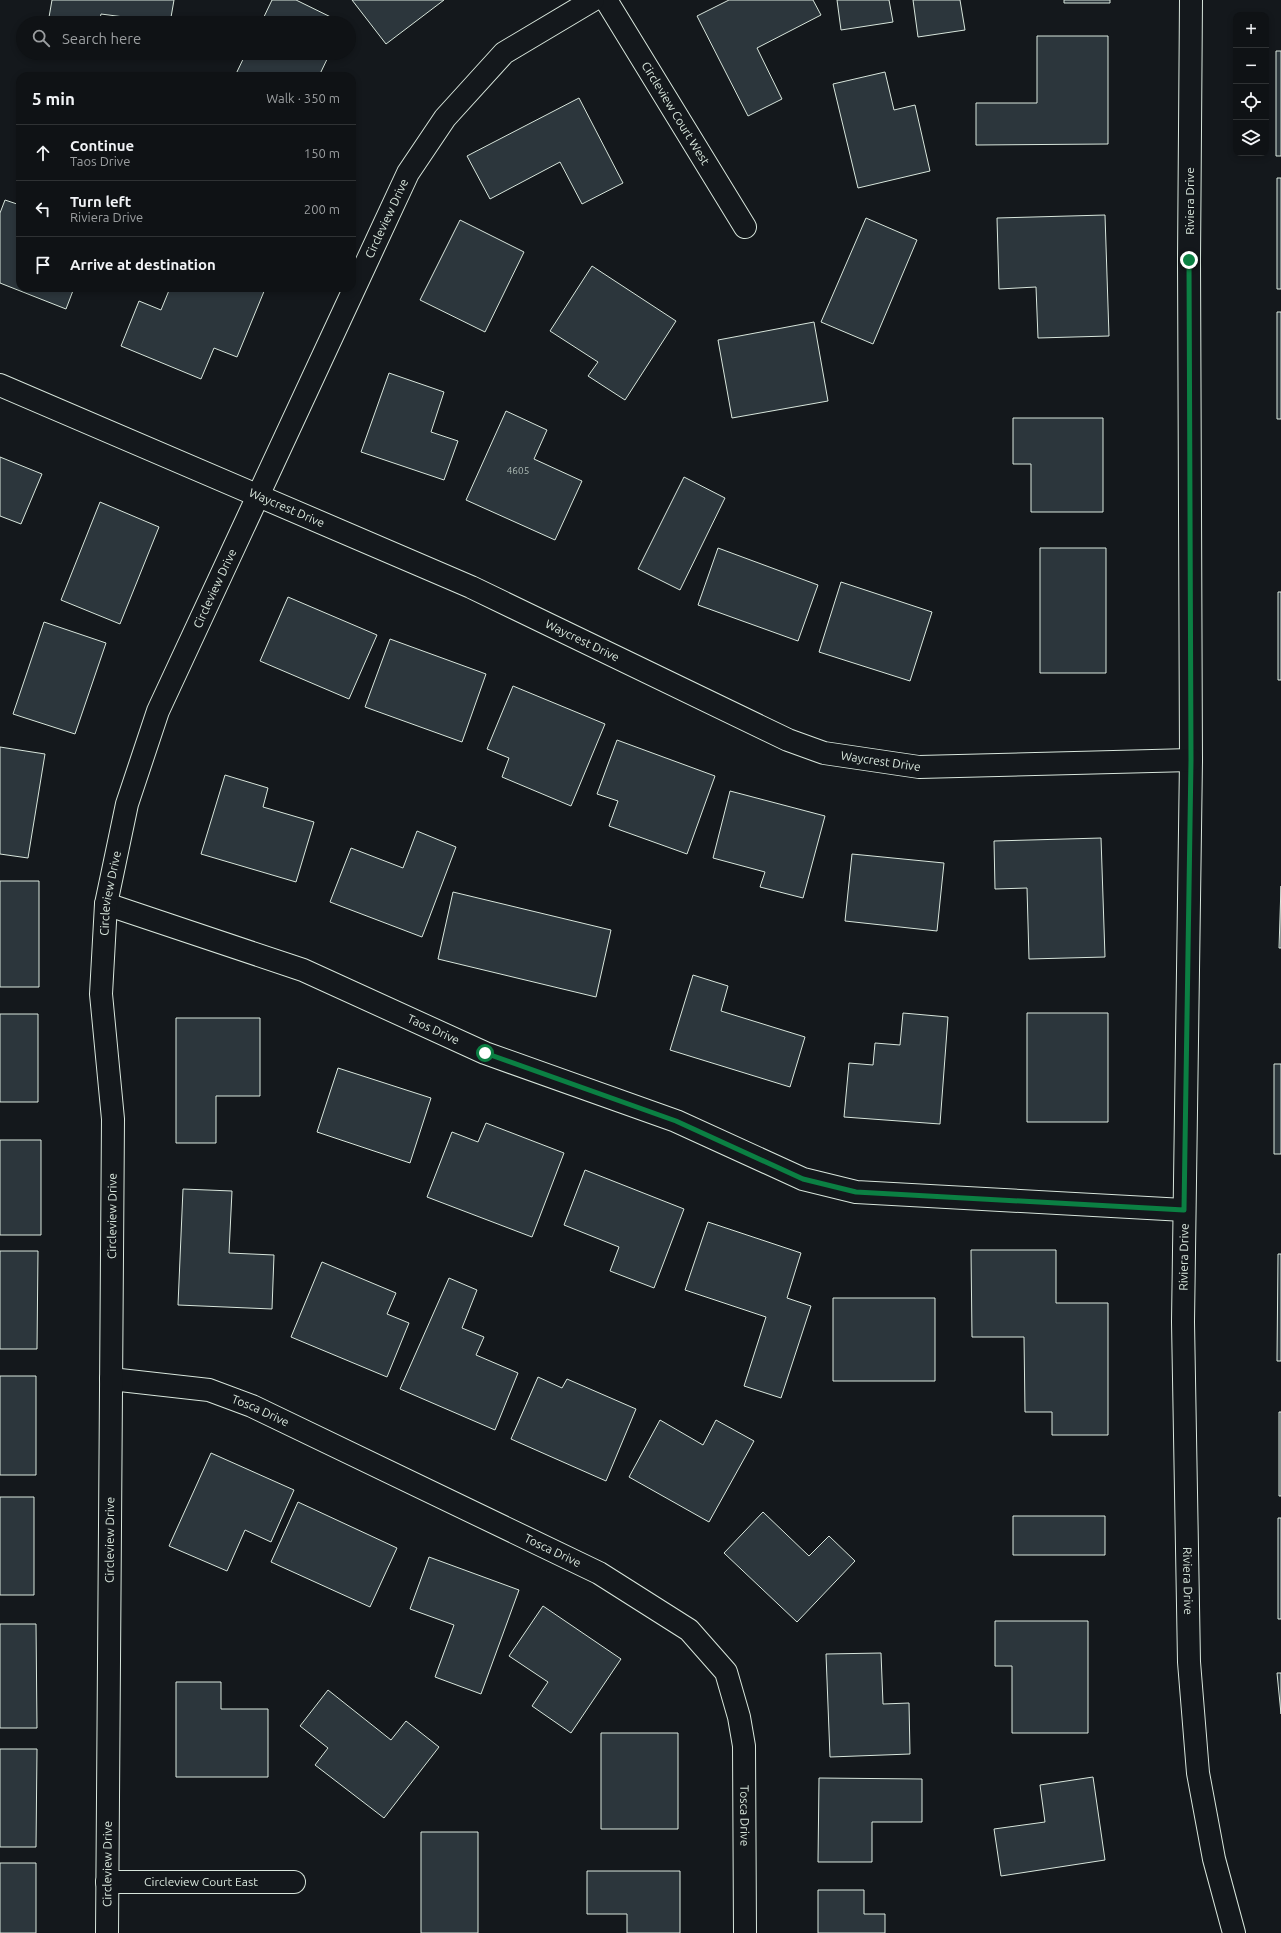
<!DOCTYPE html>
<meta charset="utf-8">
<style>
:root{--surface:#0f1215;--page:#1d2022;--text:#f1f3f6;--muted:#9b9ea0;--line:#2f3234}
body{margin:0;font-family:Ubuntu,sans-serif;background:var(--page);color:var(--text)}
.controls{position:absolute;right:12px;top:12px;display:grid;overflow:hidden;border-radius:8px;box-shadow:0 2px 6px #0003}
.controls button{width:36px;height:36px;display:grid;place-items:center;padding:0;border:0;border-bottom:1px solid var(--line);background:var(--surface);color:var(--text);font:20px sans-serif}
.stop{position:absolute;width:12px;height:12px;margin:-9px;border:3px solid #0b8043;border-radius:50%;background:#fff}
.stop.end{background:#0b8043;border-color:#fff;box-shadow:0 1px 4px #0008}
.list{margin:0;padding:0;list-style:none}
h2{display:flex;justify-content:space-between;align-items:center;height:52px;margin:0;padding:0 16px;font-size:17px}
h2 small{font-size:13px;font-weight:400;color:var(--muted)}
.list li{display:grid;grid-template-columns:26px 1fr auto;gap:12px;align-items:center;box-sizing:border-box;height:56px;padding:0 16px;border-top:1px solid var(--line)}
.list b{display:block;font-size:15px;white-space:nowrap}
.list p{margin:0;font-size:13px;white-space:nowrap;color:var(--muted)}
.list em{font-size:13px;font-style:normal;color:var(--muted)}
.icon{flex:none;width:22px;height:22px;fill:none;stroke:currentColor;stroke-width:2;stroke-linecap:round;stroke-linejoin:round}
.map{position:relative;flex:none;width:1281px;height:1933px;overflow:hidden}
.search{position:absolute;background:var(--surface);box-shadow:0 2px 6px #0003;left:16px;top:16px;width:340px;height:44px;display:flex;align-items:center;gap:10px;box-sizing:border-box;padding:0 14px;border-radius:22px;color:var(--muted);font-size:15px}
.panel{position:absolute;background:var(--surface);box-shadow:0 2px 6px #0003;left:16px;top:72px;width:340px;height:220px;border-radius:12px}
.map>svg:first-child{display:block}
</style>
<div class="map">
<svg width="1281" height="1933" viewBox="0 0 1281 1933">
<rect width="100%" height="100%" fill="#14181c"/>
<path fill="#2c363c" stroke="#d8e6dc" d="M52 0H174L170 23 101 14 99 23H48Z
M272 0H296L343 23H261Z
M352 0H444L386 44Z
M729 0H813L821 15 757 48 782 99 748 116 697 16Z
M837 0H889L893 22 841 30Z
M913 0H960L965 30 918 37Z
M1064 0H1110V3H1064Z
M1037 36H1108V144L976 145V103H1037Z
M1276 51H1281V156H1276Z
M246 53H330L319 76H235Z
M885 72 894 110 915 105 930 171 858 188 833 84Z
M579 98 623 183 582 204 560 162 490 199 467 156Z
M1277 178H1281V289H1277Z
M5 200 20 205V288H74L66 309 0 283V213Z
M1105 215 1109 336 1038 338 1036 287 999 289 997 218Z
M866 218 917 240 873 344 821 322Z
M460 220 524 252 485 332 420 300Z
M592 266 676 321 625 400 588 376 598 362 550 331Z
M170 288 265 289 237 357 214 348 201 379 121 346 139 301 161 310Z
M1277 312H1281V419H1277Z
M814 322 828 401 732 418 718 340Z
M389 373 444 392 431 432 458 441 444 480 361 452Z
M506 411 547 430 534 459 582 481 555 540 466 500Z
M1013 418H1103V512H1031V464H1013Z
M0 457 42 474 21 524 0 516Z
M684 477 725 498 680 590 638 569Z
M100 502 159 527 120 624 61 600Z
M718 548 818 585 798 641 698 605Z
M1040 548H1106V673H1040Z
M841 582 932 612 910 681 819 652Z
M1278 592H1281V680H1278Z
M288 597 377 635 349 699 260 661Z
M44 622 106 643 75 734 13 714Z
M390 639 486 674 462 742 365 707Z
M513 686 605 724 571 806 502 777 509 758 487 749Z
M617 740 715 776 687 854 609 826 618 801 597 794Z
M0 747 45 754 28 858 0 854Z
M225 775 268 788 263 807 314 822 296 882 201 854Z
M730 791 825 816 803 898 760 887 765 872 713 858Z
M417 831 456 847 422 937 330 902 351 848 403 868Z
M1101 838 1105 957 1029 959 1027 888 995 889 994 841Z
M852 854 944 863 937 931 845 921Z
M0 881H39V987H0Z
M1281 886V948H1279Z
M453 892 611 930 596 997 438 959Z
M693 975 728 986 721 1011 805 1037 790 1087 670 1050Z
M903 1013 948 1017 940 1124 844 1117 849 1063 873 1065 875 1043 900 1045Z
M1027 1013H1108V1122H1027Z
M0 1014H38V1102H0Z
M176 1018H260V1096H216V1143H176Z
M1274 1064H1281V1154H1274Z
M338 1068 431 1098 410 1163 317 1132Z
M486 1123 564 1153 532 1237 427 1197 452 1132 478 1142Z
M0 1140H41V1235H0Z
M585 1170 684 1209 654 1288 610 1271 619 1247 564 1225Z
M183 1189 232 1191 229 1253 274 1255 272 1309 178 1305Z
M708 1222 801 1253 787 1298 811 1306 781 1398 744 1386 766 1317 685 1290Z
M971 1250H1056V1303H1108V1435H1052V1412H1025L1024 1337H972Z
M0 1251H38L37 1349H0Z
M1278 1254H1281V1361H1277Z
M322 1262 396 1293 387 1314 409 1323 387 1377 291 1337Z
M449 1278 477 1290 462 1328 484 1337 476 1355 518 1373 495 1430 400 1389Z
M833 1298H935V1381H833Z
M0 1376H36V1475H0Z
M538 1377 562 1388 567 1379 636 1409 606 1481 511 1439Z
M1279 1412H1281V1496H1279Z
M660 1420 703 1445 716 1420 754 1441 709 1522 629 1477Z
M211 1453 294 1490 271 1542 245 1530 227 1571 169 1546Z
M0 1497H34V1595H0Z
M298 1502 397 1548 370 1607 271 1562Z
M763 1512 809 1556 829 1536 855 1561 797 1622 724 1553Z
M1013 1516H1105V1555H1013Z
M1278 1518H1281V1619H1278Z
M429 1557 519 1590 481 1694 435 1677 454 1625 410 1609Z
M543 1606 621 1659 571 1733 532 1706 548 1682 509 1656Z
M995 1621H1088V1733H1012V1666H995Z
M0 1624H36L37 1728H0Z
M881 1653 883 1704 909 1703 910 1754 830 1757 826 1654Z
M1277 1673H1281V1714Z
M176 1682H221V1709H268V1777H176Z
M328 1690 391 1740 406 1721 439 1747 384 1818 315 1765 328 1748 300 1726Z
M601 1733H678V1829H601Z
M0 1749H37L36 1847H0Z
M1093 1777 1105 1860 1001 1876 994 1829 1045 1822 1040 1785Z
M819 1778 922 1779V1822H872V1862H818Z
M421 1832H478V1933H421Z
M0 1863H36V1933H0Z
M587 1871H680V1933H627V1914H587Z
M818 1890H864V1914H885V1933H818Z"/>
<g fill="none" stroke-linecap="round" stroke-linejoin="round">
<g stroke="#d8e6dc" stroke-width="24">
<g id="minor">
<path id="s1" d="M606 0 745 227"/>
<path id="s2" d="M1191 0 1189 260 1191 760 1183 1322 1189 1662 1198 1773 1214 1859 1234 1933"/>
<path id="s3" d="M0 385 471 587 788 740 824 753 919 767 1191 760"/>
<path id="s4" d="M106 904 303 970 485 1053 676 1121 803 1179 856 1192 1184 1210"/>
<path id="s5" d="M111 1379 209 1390 252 1406 599 1573 689 1630 726 1672 739 1717 744 1746 745 1933"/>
<path id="s6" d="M107 1882H294"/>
<path id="s7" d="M107 1933 113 1119 101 994 106 904 127 804 158 711 408 173 445 118 504 53 593 0"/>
</g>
</g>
<use href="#minor" stroke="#14181c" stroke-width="22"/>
</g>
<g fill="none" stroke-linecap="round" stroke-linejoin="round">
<path stroke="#0b8043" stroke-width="5" d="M485 1053 676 1121 803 1179 856 1192 1184 1210 1191 760 1189 260"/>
</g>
<g text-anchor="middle" stroke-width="3" stroke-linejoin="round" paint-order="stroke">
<g font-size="10" fill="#adbab4">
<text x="518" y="474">4605</text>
</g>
<g font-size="12" fill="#d8e6dc" stroke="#14181c">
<text dy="4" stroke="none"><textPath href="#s1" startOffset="133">Circleview Court West</textPath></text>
<text transform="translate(1190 201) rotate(-90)" y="4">Riviera Drive</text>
<text dy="4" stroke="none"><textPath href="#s7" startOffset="1773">Circleview Drive</textPath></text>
<text dy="4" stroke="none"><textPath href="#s3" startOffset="312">Waycrest Drive</textPath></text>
<text dy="4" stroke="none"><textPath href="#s7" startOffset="1365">Circleview Drive</textPath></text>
<text dy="4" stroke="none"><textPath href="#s3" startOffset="636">Waycrest Drive</textPath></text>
<text dy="4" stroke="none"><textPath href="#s3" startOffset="960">Waycrest Drive</textPath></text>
<text dy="4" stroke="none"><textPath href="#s7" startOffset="1041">Circleview Drive</textPath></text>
<text dy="4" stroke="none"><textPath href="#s4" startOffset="351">Taos Drive</textPath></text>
<text dy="4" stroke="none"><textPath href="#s7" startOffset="717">Circleview Drive</textPath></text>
<text transform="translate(1184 1257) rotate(-89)" y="4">Riviera Drive</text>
<text dy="4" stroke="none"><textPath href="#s5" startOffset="154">Tosca Drive</textPath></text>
<text dy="4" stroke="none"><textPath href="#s7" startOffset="393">Circleview Drive</textPath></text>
<text dy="4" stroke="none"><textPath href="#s5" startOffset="478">Tosca Drive</textPath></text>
<text dy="4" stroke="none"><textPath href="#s2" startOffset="1581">Riviera Drive</textPath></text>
<text dy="4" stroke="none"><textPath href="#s5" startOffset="838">Tosca Drive</textPath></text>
<text dy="4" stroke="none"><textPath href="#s7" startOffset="69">Circleview Drive</textPath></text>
<text dy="4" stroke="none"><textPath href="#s6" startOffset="94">Circleview Court East</textPath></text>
</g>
</g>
</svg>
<div class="controls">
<button>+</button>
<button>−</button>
<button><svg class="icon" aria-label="locate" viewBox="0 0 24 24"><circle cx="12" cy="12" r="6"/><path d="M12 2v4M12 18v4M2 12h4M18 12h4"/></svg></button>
<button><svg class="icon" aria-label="layers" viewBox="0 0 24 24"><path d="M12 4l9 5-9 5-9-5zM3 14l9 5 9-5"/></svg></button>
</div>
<div class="stop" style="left:485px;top:1053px"></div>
<div class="stop end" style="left:1189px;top:260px"></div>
<div class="search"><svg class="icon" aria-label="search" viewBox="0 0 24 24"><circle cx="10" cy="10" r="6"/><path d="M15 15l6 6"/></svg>Search here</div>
<section class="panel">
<h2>5 min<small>Walk · 350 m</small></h2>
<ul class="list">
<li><svg class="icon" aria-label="ahead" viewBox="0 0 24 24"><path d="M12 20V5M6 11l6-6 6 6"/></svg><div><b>Continue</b><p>Taos Drive</p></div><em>150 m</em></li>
<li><svg class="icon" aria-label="left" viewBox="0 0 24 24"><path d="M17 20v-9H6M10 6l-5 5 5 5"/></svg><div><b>Turn left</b><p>Riviera Drive</p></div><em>200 m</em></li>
<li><svg class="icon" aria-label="arrive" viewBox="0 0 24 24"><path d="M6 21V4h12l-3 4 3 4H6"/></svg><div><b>Arrive at destination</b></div></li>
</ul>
</section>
</div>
